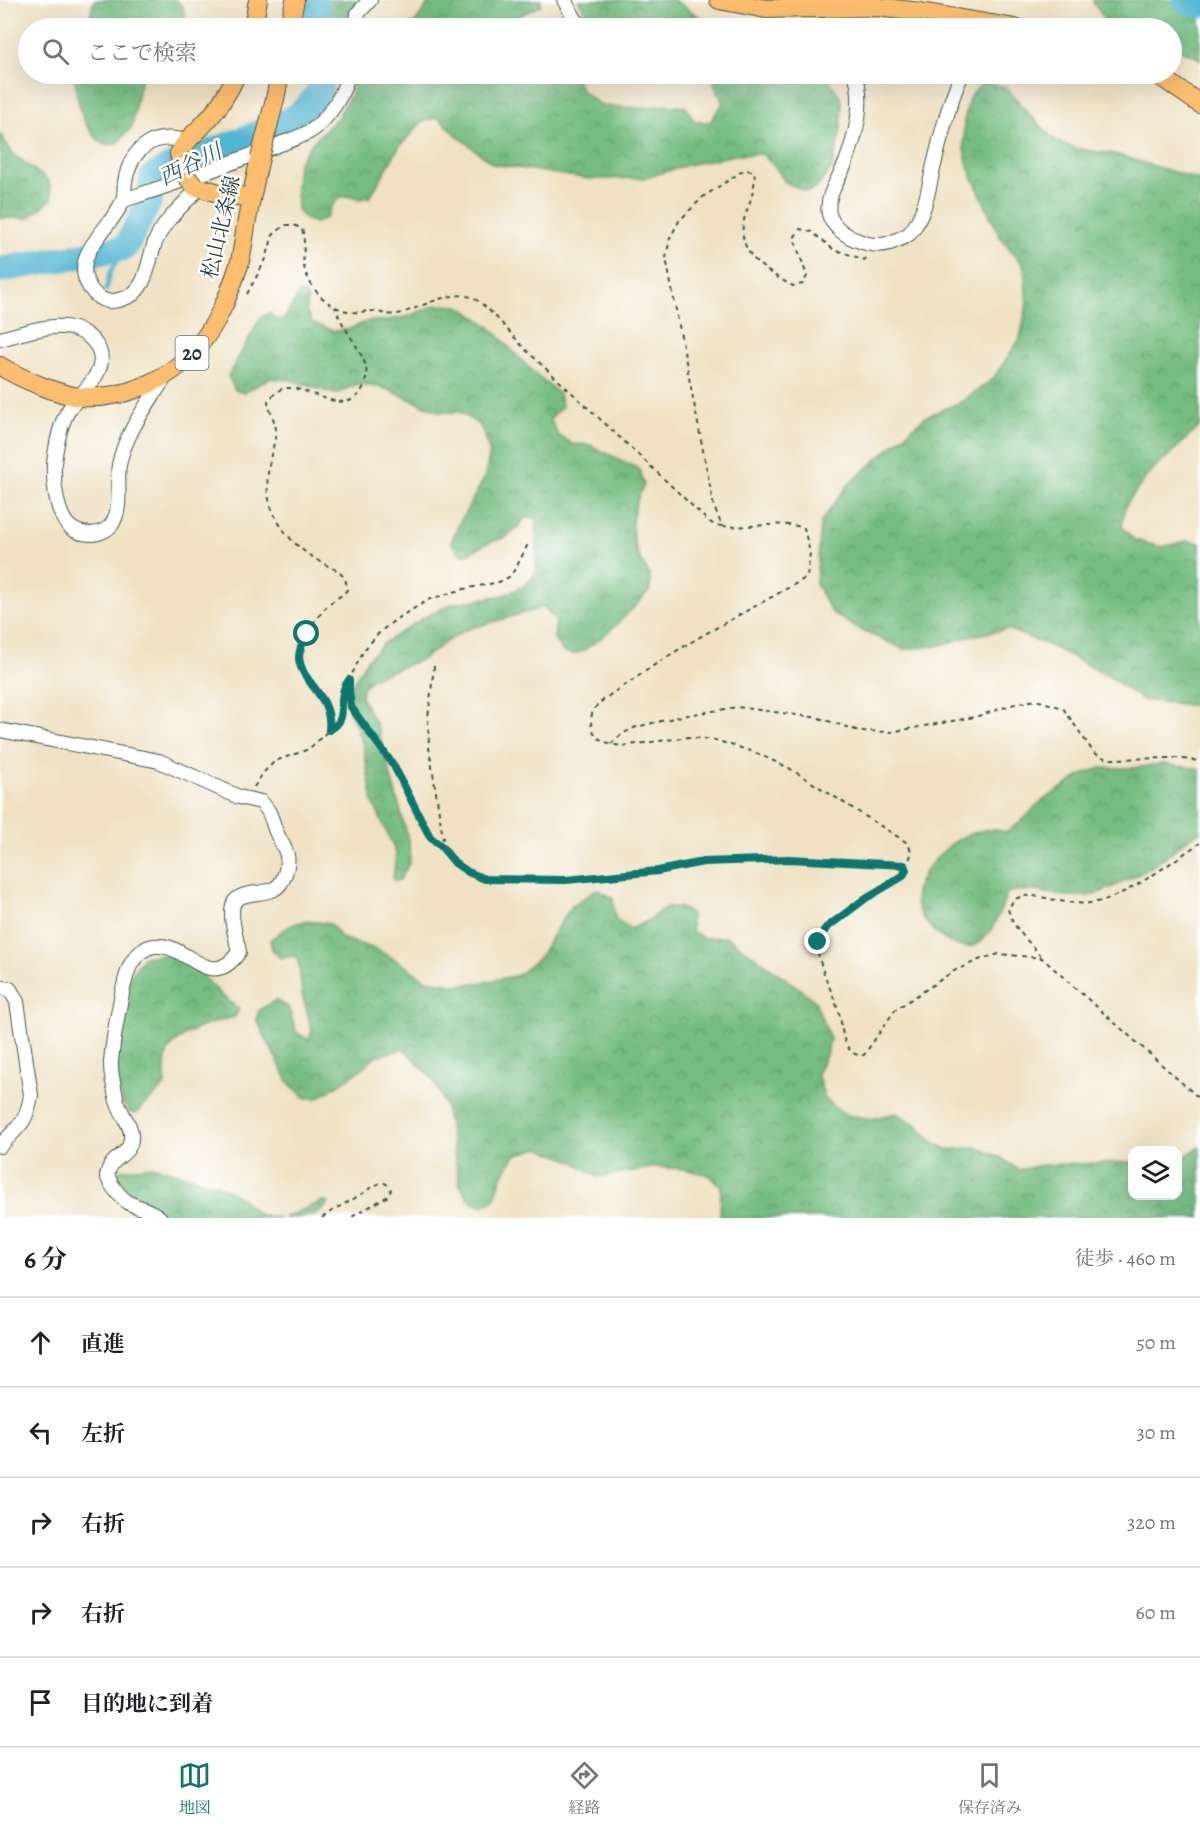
<!DOCTYPE html>
<html lang="ja">
<meta charset="utf-8">
<style>
:root{--surface:#fff;--page:#f2f2f2;--text:#202124;--muted:#757577;--line:#e0e0e0;--accent:#0f766e}
body{margin:0;font-family:Alegreya,"Noto Serif JP",serif;background:var(--page);color:var(--text)}
.controls{position:absolute;right:18px;bottom:18px;display:grid;overflow:hidden;border-radius:12px;box-shadow:0 6px 24px #0002}
.controls button{width:54px;height:54px;display:grid;place-items:center;padding:0;border:0;border-bottom:2px solid var(--line);background:var(--surface);color:var(--text);font:30px sans-serif}
.stop{position:absolute;width:18px;height:18px;margin:-14px;border:4px solid #0f766e;border-radius:50%;background:#fff}
.stop.end{background:#0f766e;border-color:#fff;box-shadow:0 2px 6px #0008}
.list{margin:0;padding:0;list-style:none}
h2{display:flex;justify-content:space-between;align-items:center;height:78px;margin:0;padding:0 24px;font-size:26px}
h2 small{font-size:20px;font-weight:400;color:var(--muted)}
.list li{display:grid;grid-template-columns:39px 1fr auto;gap:18px;align-items:center;box-sizing:border-box;height:90px;padding:0 24px;border-top:2px solid var(--line)}
.list b{display:block;font-size:22px;white-space:nowrap}
.list em{font-size:20px;font-style:normal;color:var(--muted)}
.icon{flex:none;width:33px;height:33px;fill:none;stroke:currentColor;stroke-width:2;stroke-linecap:round;stroke-linejoin:round}
.map{position:relative;flex:none;width:1200px;height:1218px;overflow:hidden}
.search{position:absolute;background:var(--surface);box-shadow:0 6px 24px #0002;left:18px;right:18px;top:18px;height:66px;display:flex;align-items:center;gap:15px;box-sizing:border-box;padding:0 21px;border-radius:33px;color:var(--muted);font-size:22px}
.sheet{height:528px;background:var(--surface)}
nav{display:flex;justify-content:space-around;align-items:center;box-sizing:border-box;height:84px;border-top:2px solid var(--line);background:var(--surface);font-size:16px;color:var(--muted)}
nav a{display:grid;justify-items:center;gap:3px}
nav .on{color:var(--accent)}
.map>svg:first-child{display:block}
</style>
<div class="map">
<svg width="1200" height="1218" viewBox="0 0 1200 1218">
<defs>
<pattern id="forest-crowns" width="20" height="18" patternUnits="userSpaceOnUse" patternTransform="scale(1.5)"><rect width="20" height="18" fill="#75bc80"/><path d="M2 6a3 3 0 1 1 6 0M12 15a3 3 0 1 1 6 0" fill="none" stroke="#5f9a6a"/></pattern>
</defs>
<rect width="100%" height="100%" fill="#fff"/>
<filter id="ink" filterUnits="userSpaceOnUse"><feTurbulence type="fractalNoise" baseFrequency=".0167" numOctaves="2"/><feDisplacementMap in="SourceGraphic" scale="12" xChannelSelector="R" yChannelSelector="G"/><feConvolveMatrix kernelMatrix="1 2 1 2 8 2 1 2 1" color-interpolation-filters="sRGB"/></filter>
<filter id="wash" filterUnits="userSpaceOnUse"><feTurbulence type="fractalNoise" baseFrequency=".008" numOctaves="4" result="noise"/><feDisplacementMap in="SourceGraphic" scale="24" xChannelSelector="R" yChannelSelector="G"/><feGaussianBlur stdDeviation="1.35" result="paint"/><feColorMatrix in="noise" values="0 0 0 0 0 0 0 0 0 0 0 0 0 0 0 0 0 1.4 0 .05"/><feComposite in="paint" operator="in"/></filter>
<g filter="url(#wash)">
<rect width="100%" height="100%" fill="#efe1c2"/>
<path fill="url(#forest-crowns)" stroke="#4a7c5a" stroke-width="1.5" d="M94 0H176L183 7 186 22 181 28H87Z
M320 0H357L341 28H313V14Z
M431 0H541V5L496 28H399L415 23Z
M578 0H674L703 19 706 28H599L593 23Z
M1092 0H1200V60L1196 56 1172 47V28H1123L1106 22Z
M74 74H143L138 90 132 127 116 144 104 145C79 125 78 103 74 74Z
M355 74H575L581 90 602 106 641 108 664 105 686 107 695 122H710L723 103 714 85 716 74H825L842 100 841 130 832 168 817 188 807 192 785 182 776 168 762 154 734 155 687 165 645 178 590 179 493 164 459 137 438 117 422 122 399 147 370 197 359 199 353 196 340 197 331 207 326 218 315 223 304 219 297 209 296 186 298 163 312 143 337 118 351 94Z
M982 83 1006 87 1028 113 1056 141 1077 149 1115 154 1200 180V426L1147 476 1125 506 1122 527 1134 540 1162 547 1185 541 1200 543V706L1143 700 1106 675 1057 649 1008 629 970 636 938 646 904 649 860 630 832 613 816 584 821 522 847 486 925 417 961 402 993 379 1020 339 1027 304 1024 266 1000 237 969 169 964 149V121L969 98Z
M0 134 13 154 49 181 52 199 29 218H0Z
M299 293H304L308 300 306 310 312 323 334 331 349 329 369 321H385L409 316 436 305 459 306 488 325 527 366 559 394 562 406 550 419 558 435 572 444 590 445 639 469 644 485C630 511 628 532 640 559 642 565 648 570 650 576 651 580 650 586 650 590 637 605 595 648 577 653 573 655 567 653 563 652L554 639 556 621 545 607 465 630 447 641 423 659 372 678 362 688 361 697 377 726 409 842 410 861 400 880 396 881 393 879 396 853 373 802 363 745 348 707 352 684 367 660 385 642 425 617 451 604 505 595 524 586 535 574 537 559V521L533 517 524 519 517 528 506 537 485 544 468 554H460L451 542 460 522 484 479 490 453 480 425 460 412H440L379 386 357 384 335 394 291 380 270 378 244 393 235 390 228 376 261 317 269 313 277 320 284 319Z
M1163 764 1200 769V832C1180 841 1175 851 1159 862 1145 871 1103 894 1087 896 1061 899 1034 886 1008 892 1000 909 995 932 978 943 955 958 921 924 916 903 912 883 933 860 947 848 956 839 971 833 984 830 991 828 1000 831 1007 832L1025 818 1039 803 1080 776 1100 768H1131Z
M597 889 613 898 615 918 631 929 649 920 664 908 679 907 691 914V931L704 938 727 937 799 988 815 1001 830 1039 826 1055 817 1074 825 1099 846 1115 872 1119 896 1113 916 1124 933 1142 949 1150 976 1147 1000 1157 1019 1170 1043 1165 1132 1162V1196H1178V1160L1200 1147V1218H720L721 1186 709 1175 685 1169 657 1167 598 1177 573 1161 539 1148 515 1155 503 1174 494 1200 483 1206 469 1200 460 1185 445 1105 433 1079 404 1049 376 1056 354 1075 318 1098H306L289 1083 256 1019 259 1010 276 1000 288 1007 297 1033 309 1040 312 1030 302 994 299 964 295 956 280 958 272 949 270 940C295 921 299 918 331 924L341 938 375 949 396 960 426 980 460 985 491 981 518 975 539 958 558 926 572 906Z
M171 954 200 972 220 994 239 1009 235 1017C215 1021 170 1034 166 1058 164 1067 166 1077 165 1086L136 1113H130L122 1102 114 1062 122 1035 120 1016 127 982 143 957Z
M152 1166 219 1185 242 1199 259 1215 281 1218H164L126 1196 112 1184 117 1172 121 1170Z
M323 1201 328 1203C320 1218 301 1218 283 1218Z"/>
<g fill="none" stroke-linecap="round" stroke-linejoin="round">
<path stroke="#53b6d2" stroke-width="4.5" d="M106 290 110 273 124 248"/>
<path stroke="#53b6d2" stroke-width="26" d="M315 0 319 28
M1185 0 1200 5
M0 270 124 248 128 243 150 200 152 177 165 169 252 136 295 117 308 106 320 90 323 74"/>
</g>
</g>
<g filter="url(#ink)">
<g fill="none" stroke-linecap="round" stroke-linejoin="round">
<g stroke="#3e5649" stroke-width="16">
<path id="minor" d="M564 0 575 19 584 28
M356 28 358 13 370 0
M855 74C865 102 856 135 846 162 840 177 825 197 829 214 835 235 870 250 890 243 896 240 905 238 910 233 925 215 928 191 933 169 941 137 948 104 962 74
M186 141C153 132 131 148 125 182 124 188 125 195 123 200 113 228 68 254 90 288 94 294 100 300 108 301 115 302 127 298 133 294 150 280 148 254 158 236 168 217 185 203 199 188
M124 200C174 184 224 166 273 147 286 141 304 137 315 128 331 114 344 94 348 74
M0 339C29 332 71 314 94 342 115 367 83 390 70 408 62 419 57 441 55 455 52 473 55 511 68 525 74 532 84 534 93 534 99 533 108 530 112 524 123 507 116 484 119 465 125 433 148 404 165 377
M0 730 159 761 239 797 261 802C270 812 270 814 274 826 280 846 293 851 285 874 283 880 280 886 274 889 263 895 243 891 235 901 227 911 237 940 239 952 209 994 188 942 154 946 145 947 137 955 132 962 123 976 113 1041 111 1061 110 1072 114 1086 116 1097 118 1112 133 1124 131 1139 130 1154 115 1156 110 1167 108 1170 108 1173 107 1176 112 1186 119 1197 129 1203 140 1208 151 1210 160 1218
M0 987 10 989 17 1002 31 1095C26 1125 19 1125 0 1146"/>
</g>
<g stroke="#3e5649" stroke-width="20">
<path id="major" d="M719 0 766 9 876 7 921 12 1015 28
M253 28 258 0
M289 28 295 0
M1157 74 1200 104
M275 99 280 74
M179 154C184 141 194 135 203 125 217 111 229 91 237 74
M194 186 219 193 251 198
M0 366C20 378 58 395 81 397 122 400 168 381 195 350 217 326 229 295 239 265 243 251 244 235 247 220 251 199 255 179 260 158"/>
</g>
<path stroke="#3e5649" stroke-width="2" stroke-dasharray="4.5 4.5" stroke-linecap="butt" d="M866 258 865 260 833 249 812 232 800 229 794 238 807 276 803 284 793 286C769 273 739 257 743 225 744 218 747 210 750 202 753 191 756 182 754 171L744 170 703 197 679 221 670 238 666 258 714 507 722 526C747 529 782 520 804 528L810 553 807 577C749 611 688 640 633 680 621 688 606 696 596 707 588 715 590 733 600 739 606 743 614 745 622 746L689 737 715 740 754 752 789 768 906 842C913 851 913 857 904 865L906 870 903 876C884 887 822 921 818 943 815 962 836 997 840 1017 842 1026 842 1037 846 1044 850 1052 855 1056 864 1055L895 1010 954 971 981 959 999 954 1042 958 1200 1099
M247 294 266 259 273 235 285 225H294L302 229C307 244 300 260 306 273 313 293 331 310 353 312 359 313 365 311 371 311 381 312 388 316 398 314 419 309 452 288 473 298 489 306 514 338 528 352 588 408 649 464 708 521L715 525 722 526
M434 666 428 718 429 747 443 838 440 845
M349 680V691L351 707 394 766 430 837 455 863 468 872 485 879 565 880 659 871 703 862 789 859 904 865
M329 730C335 679 270 680 317 618 321 614 325 608 329 604 335 599 342 596 347 590 347 570 331 569 317 560 305 553 291 541 283 529 265 504 265 484 271 455 273 448 275 440 276 432 276 421 269 412 268 401 273 395 278 389 286 388 310 386 347 420 363 388 367 380 368 370 364 361 356 342 342 327 335 307
M611 744 622 734 636 727 682 716 737 707 819 718 859 731 891 732 975 717 1018 703 1036 700 1063 708 1094 753 1107 759 1176 758 1200 761
M254 787 263 773 275 761 309 749 329 730 337 726 341 719 344 690 364 650 380 632 396 619 430 599 464 589 499 582 509 577 516 568 529 542
M1041 957C1029 940 1014 931 1008 909 1010 907 1011 904 1013 901 1027 889 1051 901 1067 902 1075 903 1083 904 1090 903 1123 900 1171 862 1200 843
M322 1218C333 1209 345 1204 357 1197 366 1191 372 1186 383 1182L388 1185 391 1190 388 1196 350 1218"/>
<use href="#minor" stroke="#fff" stroke-width="14"/>
<use href="#major" stroke="#fcbd6e" stroke-width="18"/>
<g stroke="#3e5649" stroke-width="20" stroke-linecap="butt">
<path id="major-bridge" d="M179 154 184 173 194 186
M260 158 275 99"/>
</g>
<use href="#major-bridge" stroke="#fcbd6e" stroke-width="18"/>
</g>
</g>
<g fill="none" stroke-linecap="round" stroke-linejoin="round" filter="url(#ink)">
<path stroke="#0f766e" stroke-width="8" d="M307 634C303 642 299 649 299 657 300 683 333 694 329 730 349 720 338 706 344 689 345 686 347 683 349 680V691L351 707 394 766 430 837 440 845 455 863 468 872 485 879 566 880 658 871 703 862 789 859 904 865 906 870 903 876 866 898 826 928 818 942"/>
</g>
<g text-anchor="middle" stroke-width="5" stroke-linejoin="round" paint-order="stroke">
<rect fill="#fff" stroke="#627771" stroke-width="1.5" x="175.5" y="336" width="33" height="34" rx="4.5"/>
<g font-size="20" font-weight="bold" fill="#1f3d34">
<text x="192" y="360">20</text>
</g>
<g font-size="21" fill="#1f3d34" stroke="#fff">
<text transform="translate(221 227) rotate(-77)" y="7">松山北条線</text>
</g>
<g font-size="22" font-style="italic" fill="#2f6163" stroke="#fff">
<text transform="translate(190 164) rotate(-26)" y="8">西谷川</text>
</g>
</g>
</svg>
<div class="controls">
<button><svg class="icon" aria-label="layers" viewBox="0 0 24 24"><path d="M12 4l9 5-9 5-9-5zM3 14l9 5 9-5"/></svg></button>
</div>
<div class="stop" style="left:307px;top:634px"></div>
<div class="stop end" style="left:818px;top:942px"></div>
<div class="search"><svg class="icon" aria-label="search" viewBox="0 0 24 24"><circle cx="10" cy="10" r="6"/><path d="M15 15l6 6"/></svg>ここで検索</div>
</div>
<section class="sheet">
<h2>6 分<small>徒歩 · 460 m</small></h2>
<ul class="list">
<li><svg class="icon" aria-label="ahead" viewBox="0 0 24 24"><path d="M12 20V5M6 11l6-6 6 6"/></svg><div><b>直進</b></div><em>50 m</em></li>
<li><svg class="icon" aria-label="left" viewBox="0 0 24 24"><path d="M17 20v-9H6M10 6l-5 5 5 5"/></svg><div><b>左折</b></div><em>30 m</em></li>
<li><svg class="icon" aria-label="right" viewBox="0 0 24 24"><path d="M7 20v-9h11M14 6l5 5-5 5"/></svg><div><b>右折</b></div><em>320 m</em></li>
<li><svg class="icon" aria-label="right" viewBox="0 0 24 24"><path d="M7 20v-9h11M14 6l5 5-5 5"/></svg><div><b>右折</b></div><em>60 m</em></li>
<li><svg class="icon" aria-label="arrive" viewBox="0 0 24 24"><path d="M6 21V4h12l-3 4 3 4H6"/></svg><div><b>目的地に到着</b></div></li>
</ul>
</section>
<nav>
<a class="on"><svg class="icon" aria-label="map" viewBox="0 0 24 24"><path d="M3 6l6-2 6 2 6-2v14l-6 2-6-2-6 2zM9 4v14M15 6v14"/></svg>地図</a>
<a><svg class="icon" aria-label="directions" viewBox="0 0 24 24"><path d="M12 3l9 9-9 9-9-9zM9 14v-3h6M13 9l2 2-2 2"/></svg>経路</a>
<a><svg class="icon" aria-label="saved" viewBox="0 0 24 24"><path d="M7 4h10v16l-5-4-5 4z"/></svg>保存済み</a>
</nav>
